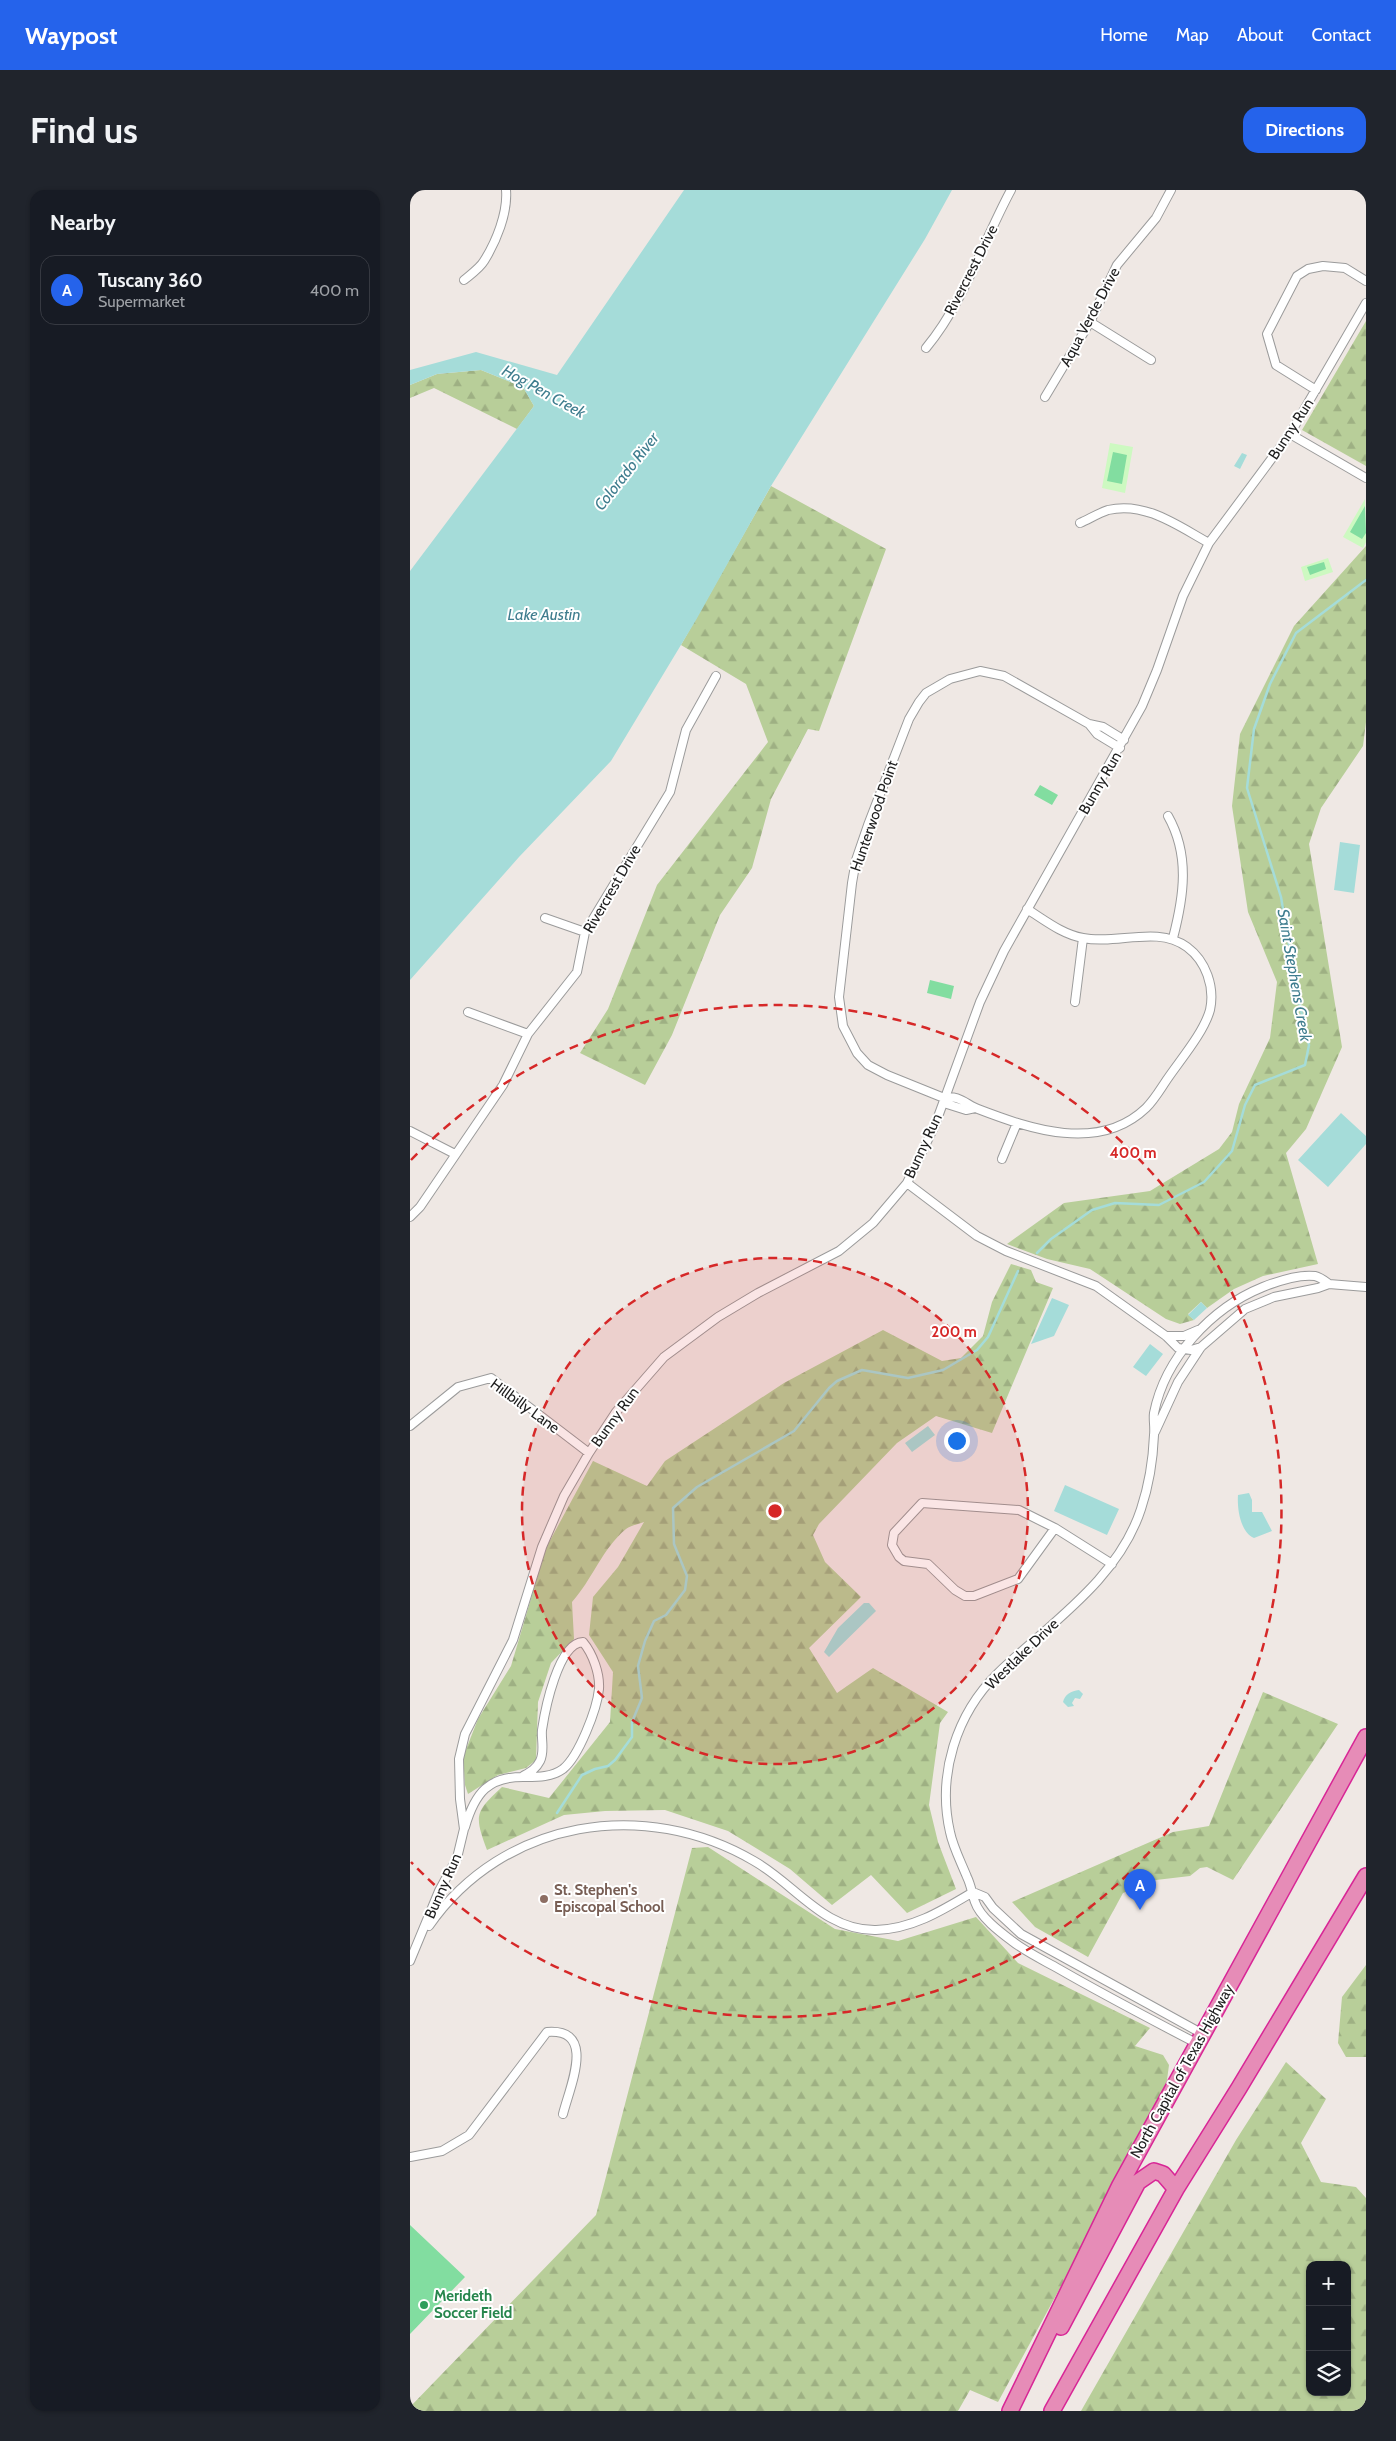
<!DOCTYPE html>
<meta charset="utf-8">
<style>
:root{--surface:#171b24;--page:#20242c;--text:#f1f3f6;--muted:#9ea1a6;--line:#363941;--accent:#2563eb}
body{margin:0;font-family:Cabin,sans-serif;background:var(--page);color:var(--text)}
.controls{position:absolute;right:15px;bottom:15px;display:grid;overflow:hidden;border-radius:10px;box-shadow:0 1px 4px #0004}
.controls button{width:45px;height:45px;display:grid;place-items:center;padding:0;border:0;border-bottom:1px solid var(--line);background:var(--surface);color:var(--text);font:25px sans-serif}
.you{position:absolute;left:546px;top:1250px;width:18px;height:18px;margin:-12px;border:4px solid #fff;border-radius:50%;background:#1a73e8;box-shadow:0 0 0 8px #1a73e833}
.badge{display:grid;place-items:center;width:32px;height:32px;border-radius:50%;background:var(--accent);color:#fff;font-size:16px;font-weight:700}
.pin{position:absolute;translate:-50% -41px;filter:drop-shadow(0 1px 2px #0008)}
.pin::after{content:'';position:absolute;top:26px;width:18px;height:15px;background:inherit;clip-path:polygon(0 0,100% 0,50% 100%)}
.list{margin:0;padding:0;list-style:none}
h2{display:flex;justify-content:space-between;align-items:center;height:65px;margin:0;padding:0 20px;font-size:21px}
h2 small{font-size:16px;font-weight:400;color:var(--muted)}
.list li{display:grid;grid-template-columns:32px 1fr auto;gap:15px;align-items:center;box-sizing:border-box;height:70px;margin:0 10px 10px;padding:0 10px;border:1px solid var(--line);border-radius:15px}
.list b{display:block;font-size:19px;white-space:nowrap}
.list p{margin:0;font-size:16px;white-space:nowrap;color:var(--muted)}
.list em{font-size:16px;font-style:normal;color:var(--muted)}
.icon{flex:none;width:28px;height:28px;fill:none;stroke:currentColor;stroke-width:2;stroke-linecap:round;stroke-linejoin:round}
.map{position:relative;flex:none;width:956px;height:2221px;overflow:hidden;border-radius:15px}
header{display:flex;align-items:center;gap:30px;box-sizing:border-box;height:70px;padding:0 25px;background:var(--accent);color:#fff}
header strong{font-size:24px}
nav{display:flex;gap:28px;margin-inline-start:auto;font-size:18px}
.intro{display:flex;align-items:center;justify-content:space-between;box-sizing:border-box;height:120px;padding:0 30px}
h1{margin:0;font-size:35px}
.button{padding:12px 22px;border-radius:15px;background:var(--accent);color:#fff;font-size:18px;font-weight:700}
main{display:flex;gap:30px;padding:0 30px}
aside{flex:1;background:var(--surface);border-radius:15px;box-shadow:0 1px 4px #0004}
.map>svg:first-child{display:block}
</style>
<header>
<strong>Waypost</strong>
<nav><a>Home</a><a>Map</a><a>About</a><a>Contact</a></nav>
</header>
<div class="intro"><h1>Find us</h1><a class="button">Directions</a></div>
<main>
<aside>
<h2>Nearby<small></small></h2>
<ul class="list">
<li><span class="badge">A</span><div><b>Tuscany 360</b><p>Supermarket</p></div><em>400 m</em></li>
</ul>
</aside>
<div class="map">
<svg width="956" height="2221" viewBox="0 0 956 2221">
<defs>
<pattern id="forest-firs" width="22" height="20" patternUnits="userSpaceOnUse" patternTransform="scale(1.25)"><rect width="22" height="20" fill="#b8ce99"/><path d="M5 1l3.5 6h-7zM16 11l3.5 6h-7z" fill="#9eb083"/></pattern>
</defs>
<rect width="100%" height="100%" fill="#efe8e4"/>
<path fill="url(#forest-firs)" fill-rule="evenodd" d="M956 131V276L892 240Z
M71 180 113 197 124 216 107 239 24 198 0 208V195L27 184Z
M361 296 476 359 409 541 398 539 361 609 342 678 310 725 262 845 235 895 170 863 198 819 247 695 358 552 336 494 271 455Z
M956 356V532L953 556 911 618 899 654 932 857 896 939 876 963 908 1074 853 1086 824 1099 797 1118 791 1112 778 1124 784 1130 770 1134 756 1129 680 1079 637 1069 597 1054 654 1013 740 1001 809 959 822 942 829 914 860 848 867 792 838 722 822 616 830 544 884 436Z
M601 1074 621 1080 626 1092 643 1098 582 1243 526 1226 487 1253 409 1334 403 1345 415 1372 451 1407 399 1458 427 1503 463 1478 538 1522 530 1533 519 1615 528 1652 546 1699 497 1723 461 1685 422 1715 380 1679 318 1641 255 1620 195 1621 154 1625 77 1660C64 1625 65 1622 92 1597L139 1608 200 1532 203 1482 179 1445 183 1407 208 1377 234 1332C228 1334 220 1336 216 1339 192 1359 182 1390 162 1412L164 1449 141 1473 128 1512 126 1570 116 1578 88 1585 58 1604 55 1595 53 1567 68 1529 101 1476 136 1358 183 1271 237 1296 255 1271 374 1193 473 1140 532 1171 551 1168 573 1146 582 1112Z
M853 1502 928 1534 823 1690 797 1677 790 1678 780 1686 746 1690 713 1703 678 1767 625 1737 602 1712 763 1642 799 1636Z
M298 1657 425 1739 488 1751 566 1727 608 1773 740 1838 725 1856 753 1865 759 1875 755 1905 588 2212 560 2200 548 2221H0V2217L186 2025 282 1658Z
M956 1775V1867H936L928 1853 932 1807Z
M876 1872 916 1909 891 1953 911 1992 946 1997 956 2008V2221H671L826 1950ZM900 2075H937V2202H900Z"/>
<path fill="#cdf9c1" d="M700 253 723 257 715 303 692 298Z
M955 309 956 352 953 358 933 347Z
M918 368 923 382 895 391 891 377Z"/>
<path fill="#82dda0" d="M703 262 717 265 712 294 697 291Z
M955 316 956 343 952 349 940 342Z
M914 372 916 379 900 385 897 377Z
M630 595 648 605 642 615 624 605Z
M520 790 544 796 541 809 517 803Z
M0 2035 55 2087 0 2144Z"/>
<path fill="#a5dcd9" d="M274 0H542L515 49 361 296 286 430 201 571 109 667 0 790V381L124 216 113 197 71 180 27 184 0 195V180L66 162 147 185Z
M832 263 837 265 830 279 824 276Z
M930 652 950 655 944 703 924 700Z
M931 923 956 946V954L918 997 888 970Z
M642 1108 659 1115 644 1146 621 1154Z
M791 1112 797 1118 784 1130 778 1125Z
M740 1154 753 1164 736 1186 723 1177Z
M518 1236 525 1245 502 1262 495 1253Z
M655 1295 709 1319 697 1345 644 1321Z
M839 1303 842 1310V1322H852L862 1341 844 1348C830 1342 827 1318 828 1305Z
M454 1413H459L466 1421 419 1467 414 1462 428 1438Z
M669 1500 673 1504 670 1509 665 1508 662 1513 664 1516 658 1517 653 1512C655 1504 661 1501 669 1500Z"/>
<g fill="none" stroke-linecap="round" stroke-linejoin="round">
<path stroke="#a5dcd9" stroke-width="2.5" d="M627 1063 641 1049 682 1020 705 1013 749 1015 794 992 822 961 835 915 845 895 895 875 899 855 887 803 871 707 837 598 844 539 860 494 886 443 956 390
M147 1623 172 1585 185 1579 198 1576 205 1570 222 1547V1532L232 1508 228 1476 235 1451 244 1431 256 1425 275 1400 277 1386 264 1354 263 1318 287 1297 384 1241 419 1198 427 1191 452 1180 498 1188 533 1180 567 1160 578 1147 608 1081"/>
<g stroke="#9b9b9b" stroke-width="10">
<path id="street" d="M54 90C60 85 70 78 74 71 86 52 98 23 96 0
M680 132 741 170
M516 158C554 112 573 52 601 0
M906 200 866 175 857 144 887 86 898 79 913 76 935 78 956 91
M635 207 680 132 707 75 746 28 761 0
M880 244 956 288
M670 333C679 329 689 323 698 320 735 311 768 336 799 353
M679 534 693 537 714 550
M758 626C780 665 774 706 763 748
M617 719C636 731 652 744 673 748 707 755 747 735 777 757 796 771 805 797 800 820 794 842 771 869 758 888 751 898 745 909 736 918 689 963 620 939 568 919 557 915 548 904 534 908L477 885 458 875 447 863 433 836 429 807 442 693 446 670 458 635 499 529 509 512 516 503 540 489 570 481 594 486 679 534 687 544 710 558
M135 728 175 742
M665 812 673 748
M58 822 118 844
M534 908 537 914 556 920 565 918
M0 941 45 964
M592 969 607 933
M497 993 567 1046 596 1061 686 1096 756 1146 768 1158 781 1160 791 1157
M0 1027 10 1017 93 895 118 844 167 782 175 742 260 602 276 540 306 486
M756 1146H774L788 1140
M0 1236 48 1197 81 1188 179 1263
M745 1242 768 1192 791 1157 835 1119 864 1107 908 1098 919 1094 956 1097
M645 1338 608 1389 564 1406H555L545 1400 518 1374 494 1371 489 1367 482 1355 484 1343 512 1313 609 1320 645 1338 702 1374
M55 1637C65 1603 78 1586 116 1587 128 1587 142 1587 153 1579 169 1566 187 1519 189 1499 190 1484 183 1464 173 1452 148 1453 135 1520 132 1540 131 1550 135 1561 130 1571 126 1579 120 1582 113 1586
M563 1702 575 1707 583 1718 611 1744 791 1843
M19 1736C93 1629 235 1607 344 1671 385 1694 414 1741 466 1740 503 1739 533 1720 563 1702
M0 1771 29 1701 47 1668 54 1639 50 1609 49 1569 55 1544 103 1450 132 1357 154 1306 179 1263 206 1222 254 1167 308 1127 348 1103 429 1061 463 1033 497 993 525 935 570 812 594 761 732 516 747 480 773 406 799 353 880 244 956 113
M786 1853C740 1829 694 1805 649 1779 633 1770 616 1762 602 1751 590 1742 570 1727 565 1712 562 1704 561 1695 557 1687 551 1672 543 1657 540 1642 527 1585 546 1524 588 1483 639 1434 708 1390 731 1319 739 1295 743 1270 744 1245 745 1237 743 1230 744 1223 755 1168 801 1118 853 1097 868 1091 889 1084 905 1086 910 1087 915 1091 919 1094
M0 1967 32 1961 59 1945 137 1842C187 1838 160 1896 153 1924"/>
</g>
<g stroke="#d82696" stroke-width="18">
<path id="highway" d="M651 2137 728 1992 744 1981 753 1984 766 1999
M600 2221 710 1995 956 1547
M642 2221 766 1999 829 1898 956 1686"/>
</g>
<use href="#street" stroke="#fff" stroke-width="8"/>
<use href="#highway" stroke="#e68cb7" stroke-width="15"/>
</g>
<circle cx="365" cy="1321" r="253" fill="#d62828" fill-opacity=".12"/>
<g fill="none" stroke="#d62828" stroke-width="2.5" stroke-dasharray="9 6">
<circle cx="365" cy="1321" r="253"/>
<path d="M1 970A506 506 0 1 1 1 1672"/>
</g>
<circle fill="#8d6e63" stroke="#fff" stroke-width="2" cx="134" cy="1709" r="5"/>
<circle fill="#2e9e5b" stroke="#fff" stroke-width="2" cx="14" cy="2115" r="5"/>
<g text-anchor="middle" stroke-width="4" stroke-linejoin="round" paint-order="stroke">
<g font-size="15" fill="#1e1e1e" stroke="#fff">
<text transform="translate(561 80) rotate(-63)" y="5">Rivercrest Drive</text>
<text transform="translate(680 127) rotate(-62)" y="5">Aqua Verde Drive</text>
<text transform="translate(881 239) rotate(-57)" y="5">Bunny Run</text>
<text transform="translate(690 593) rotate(-60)" y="5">Bunny Run</text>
<text transform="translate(464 626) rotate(-71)" y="5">Hunterwood Point</text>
<text transform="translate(202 699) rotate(-60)" y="5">Rivercrest Drive</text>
<text transform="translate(513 956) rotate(-65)" y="5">Bunny Run</text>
<text transform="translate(115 1216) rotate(36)" y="5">Hillbilly Lane</text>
<text transform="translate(205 1227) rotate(-54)" y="5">Bunny Run</text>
<text transform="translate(612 1464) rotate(-44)" y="5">Westlake Drive</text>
<text transform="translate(33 1696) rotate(-66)" y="5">Bunny Run</text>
<text transform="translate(772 1881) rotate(-61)" y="5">North Capital of Texas Highway</text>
</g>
<g font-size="15" font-weight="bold" fill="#785e54" stroke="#fff" text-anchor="start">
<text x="144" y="1705">St. Stephen's<tspan x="144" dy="17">Episcopal School</tspan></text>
</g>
<g font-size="15" font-weight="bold" fill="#27864d" stroke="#fff" text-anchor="start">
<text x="24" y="2111">Merideth<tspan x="24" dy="17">Soccer Field</tspan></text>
</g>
<g font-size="16" font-style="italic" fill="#3f7d8e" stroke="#fff">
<text transform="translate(134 201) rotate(29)" y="6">Hog Pen Creek</text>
<text transform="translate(216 281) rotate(-52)" y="6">Colorado River</text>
<text x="134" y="430">Lake Austin</text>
<text transform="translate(885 785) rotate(80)" y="6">Saint Stephens Creek</text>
</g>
</g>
<circle cx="365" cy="1321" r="8" fill="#d62828" stroke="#fff" stroke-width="2.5"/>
<g font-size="15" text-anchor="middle" font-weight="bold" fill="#d62828" stroke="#fff" stroke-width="4" stroke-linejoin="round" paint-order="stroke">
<text x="723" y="968">400 m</text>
<text x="544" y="1147">200 m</text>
</g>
</svg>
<div class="controls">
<button>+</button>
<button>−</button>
<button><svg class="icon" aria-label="layers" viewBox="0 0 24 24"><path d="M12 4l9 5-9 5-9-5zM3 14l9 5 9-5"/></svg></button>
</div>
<div class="you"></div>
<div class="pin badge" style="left:730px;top:1720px">A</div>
</div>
</main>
